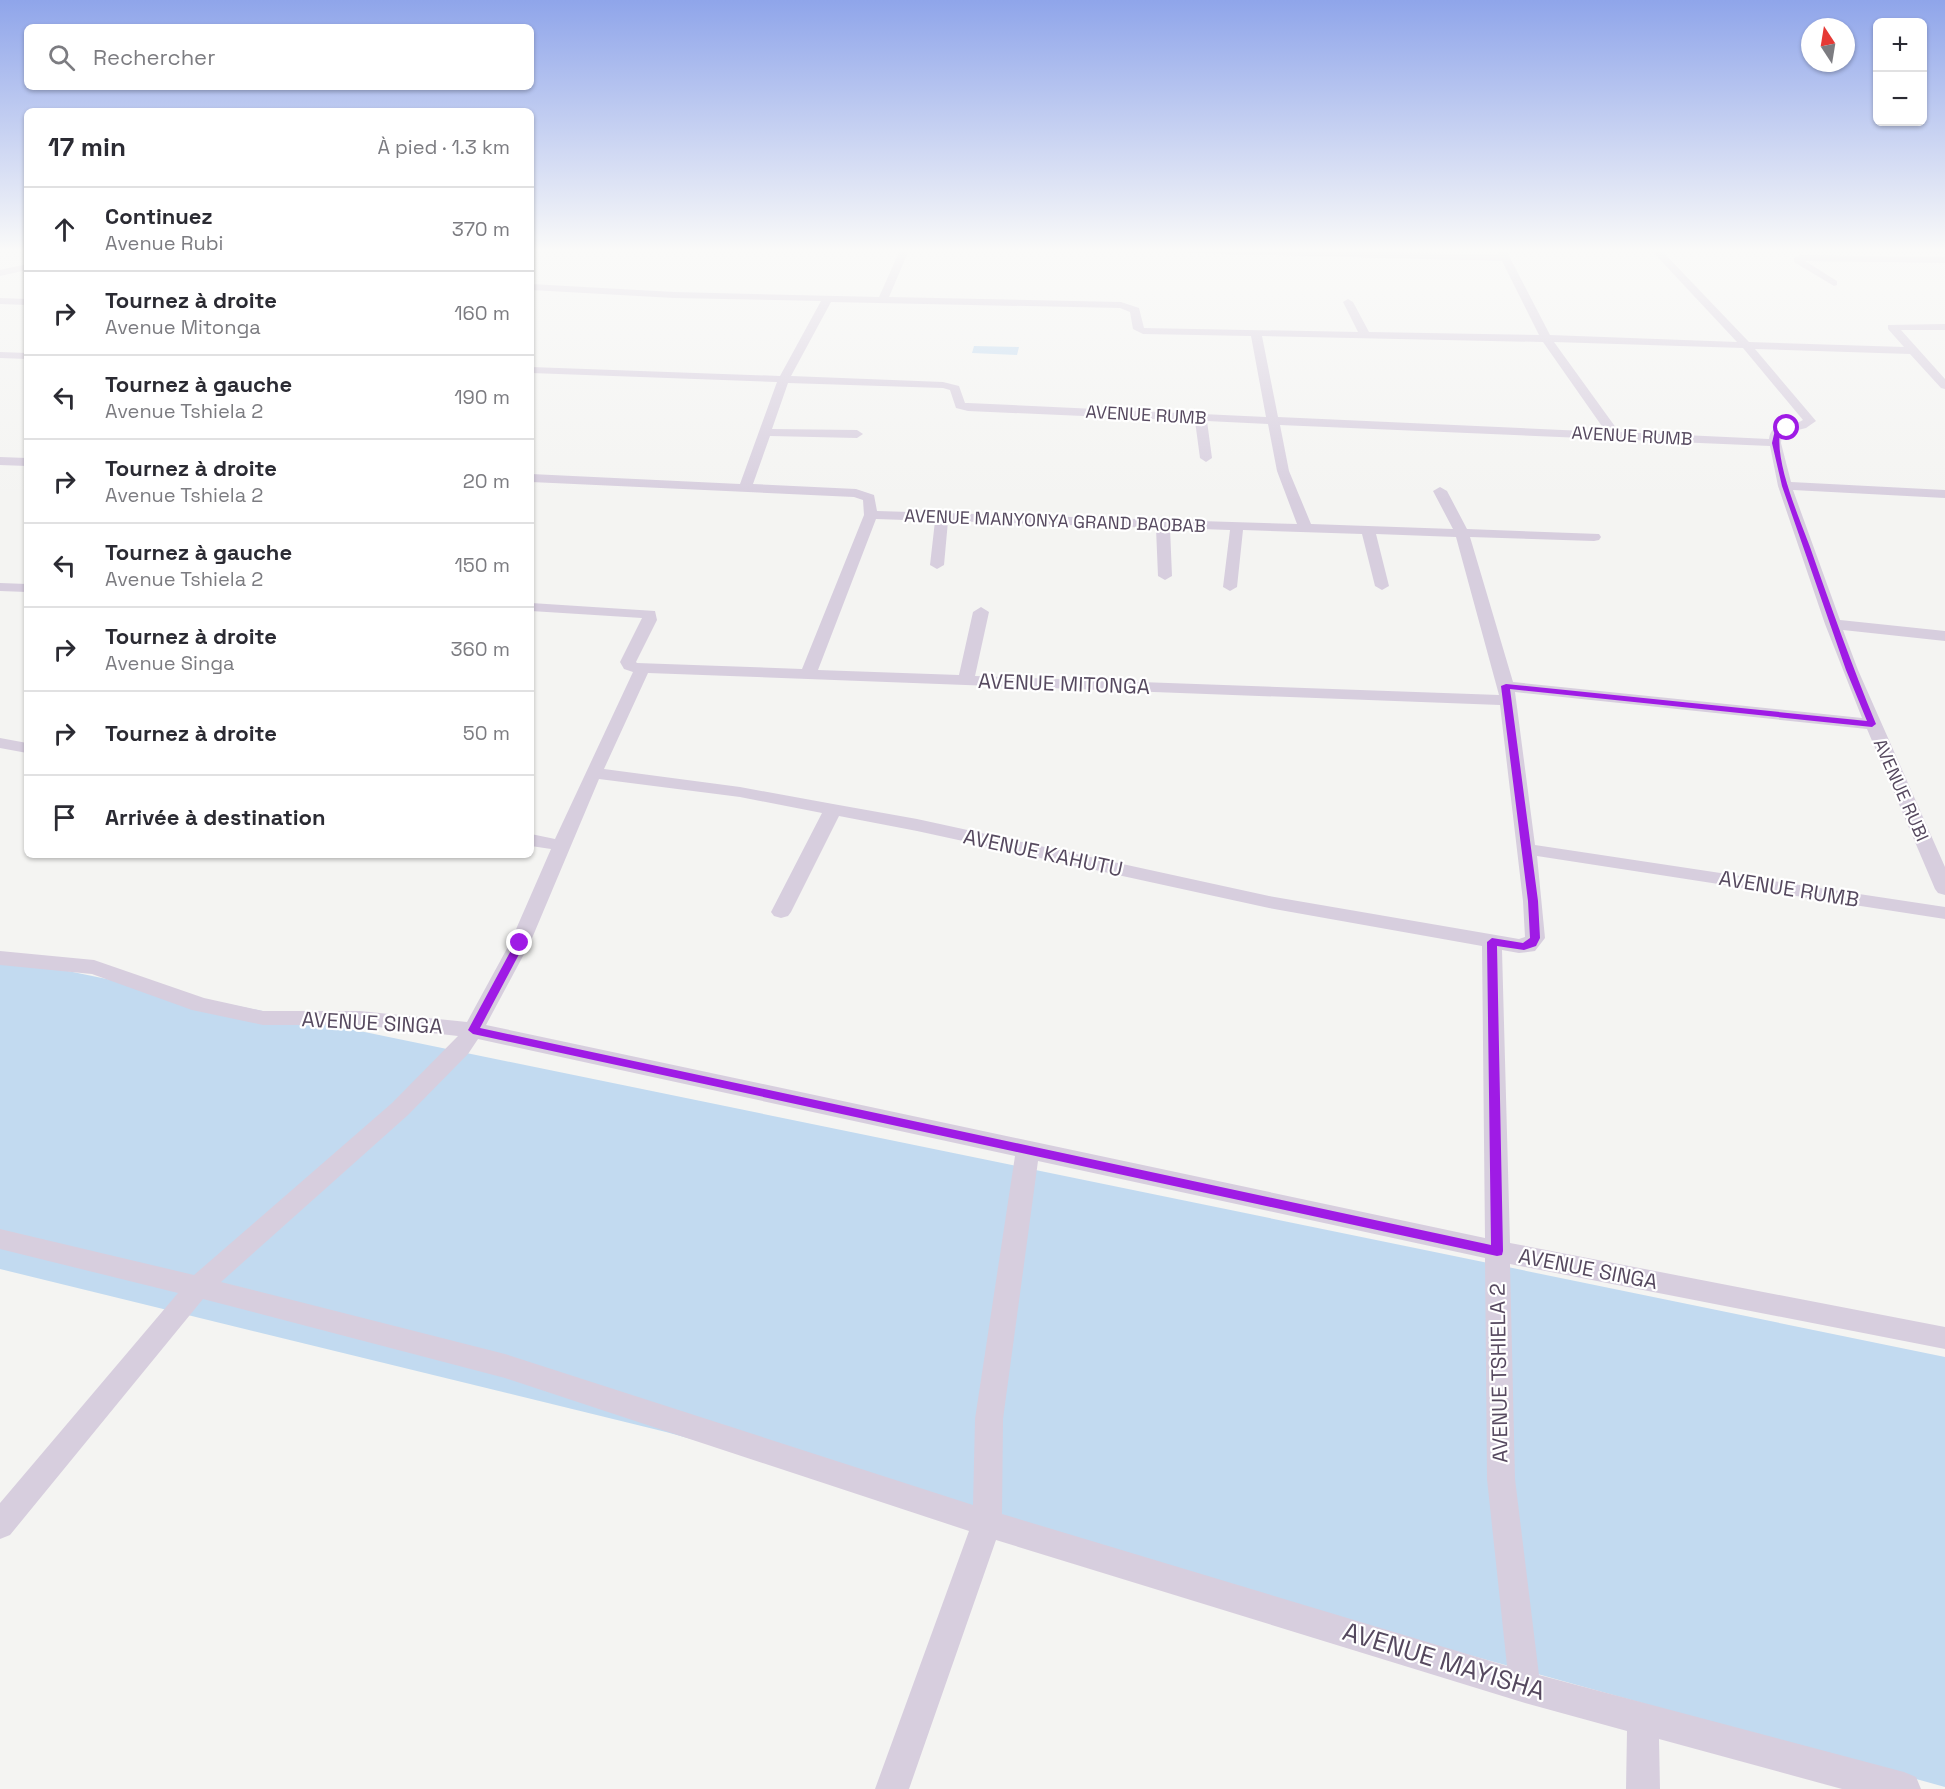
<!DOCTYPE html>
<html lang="fr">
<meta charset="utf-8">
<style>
:root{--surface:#fff;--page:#f2f2f3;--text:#2b2b33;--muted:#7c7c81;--line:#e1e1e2}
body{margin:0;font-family:"Space Grotesk",sans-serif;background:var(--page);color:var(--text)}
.controls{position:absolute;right:18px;top:18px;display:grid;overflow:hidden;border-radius:9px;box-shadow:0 2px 4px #0004}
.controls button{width:54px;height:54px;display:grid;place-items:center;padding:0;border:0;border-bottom:2px solid var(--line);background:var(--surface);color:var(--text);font:30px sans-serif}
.compass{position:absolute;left:1801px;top:18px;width:54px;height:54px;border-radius:50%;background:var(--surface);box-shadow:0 2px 4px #0004;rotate:348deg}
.stop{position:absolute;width:18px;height:18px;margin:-14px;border:4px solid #9f1be5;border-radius:50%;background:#fff}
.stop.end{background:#9f1be5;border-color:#fff;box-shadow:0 2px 6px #0008}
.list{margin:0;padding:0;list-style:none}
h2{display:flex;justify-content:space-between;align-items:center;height:78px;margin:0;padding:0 24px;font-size:26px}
h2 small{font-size:20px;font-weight:400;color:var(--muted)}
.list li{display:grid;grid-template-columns:39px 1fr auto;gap:18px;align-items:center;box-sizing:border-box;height:84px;padding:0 24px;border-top:2px solid var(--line)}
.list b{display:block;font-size:22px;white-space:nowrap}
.list p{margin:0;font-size:20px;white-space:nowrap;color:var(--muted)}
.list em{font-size:20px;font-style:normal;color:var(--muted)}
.icon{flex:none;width:33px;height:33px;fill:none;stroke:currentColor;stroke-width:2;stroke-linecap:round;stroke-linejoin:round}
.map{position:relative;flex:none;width:1945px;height:1789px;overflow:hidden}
.search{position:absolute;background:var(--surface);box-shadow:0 2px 4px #0004;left:24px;top:24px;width:510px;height:66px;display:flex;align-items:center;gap:15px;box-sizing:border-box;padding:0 21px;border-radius:9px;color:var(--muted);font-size:22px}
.panel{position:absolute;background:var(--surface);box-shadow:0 2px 4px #0004;left:24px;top:108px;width:510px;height:750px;border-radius:9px}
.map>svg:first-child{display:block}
</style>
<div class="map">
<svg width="1945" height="1789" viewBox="0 0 1945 1789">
<rect width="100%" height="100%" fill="#f4f4f2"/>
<path fill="#c2daf0" d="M974 346 1019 347 1017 355 972 353Z
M0 957 1945 1357V1787L666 1432 0 1269Z"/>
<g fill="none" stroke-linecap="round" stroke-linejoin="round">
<path fill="#d7cede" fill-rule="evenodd" d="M900 250H909L889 297 1121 302 1139 308 1144 328 1358 332 1343 302 1348 299 1353 302 1369 332 1539 335 1502 261 1188 253 1184 250H1319L1499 255 1497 250H1506L1550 335 1737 342 1651 250H1661L1749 342 1904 347 1888 329V325L1945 324V330H1901L1945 379V389L1941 388 1910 354 1755 349 1816 421 1806 428 1782 434 1781 443 1791 482 1945 490V498L1793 490 1840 620 1945 631V641L1843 630 1858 670 1945 867V895L1938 893 1935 889 1867 729 1515 692 1535 845 1945 907V919L1537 856 1545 938 1535 951 1519 953 1502 950 1510 1243 1945 1327V1349L1510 1264 1515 1479 1539 1675 1904 1772 1916 1777 1921 1789H1842L1659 1739 1660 1789H1626L1627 1731 1525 1703 996 1540 909 1789H875L969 1531 505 1378 203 1299 10 1535 0 1539V1503L178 1293 0 1249V1229L194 1275 392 1103 458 1036 360 1025H263L192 1010 92 974 0 965V951L94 960 204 998 263 1011H360L467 1022 510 943 551 849 531 846V834L555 839 633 672 624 669 620 662 642 618 531 611V603L655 611 657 620 636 662 637 663 802 669 864 515 863 500 854 497 531 482V474L740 484 777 382 531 373V367L780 376 821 301 674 298 531 290V284L674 292 879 297ZM831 302 1120 308 1130 312 1133 329 1143 334 1251 336 1266 417 968 403H965L959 386 943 382 791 376ZM1262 336 1543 342 1606 432 1278 417ZM1554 342 1743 348 1803 420C1791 427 1771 421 1769 439L1619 432ZM788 383 943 388 950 390 956 408 968 411 1195 421 1200 458 1206 462 1212 458 1207 421 1268 424 1277 471 1297 524 877 511 874 495 856 489 753 484 770 436 857 438 863 434 857 430 772 429ZM1280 425 1770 446 1778 486 1825 624 1862 718 1513 682 1470 537 1594 541 1599 540 1601 537 1599 534 1467 529 1447 491 1440 487 1433 491 1453 529 1311 524 1289 471ZM876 519 935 521 930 565 937 569 944 565 948 521 1156 528 1158 576 1165 580 1172 576 1170 528 1230 530 1223 587 1230 591 1237 587 1243 530 1362 534 1375 586 1382 590 1389 586 1376 534 1456 537 1499 695 975 676 989 612 981 607 973 612 959 675 818 670ZM648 673 1500 705 1523 901 1525 937 1519 939 1269 896 917 819 833 804 740 787 604 769ZM599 779 740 797 822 813 771 912 774 916 781 918 788 916 791 912 839 816 917 831 1269 908 1482 946 1485 1238 486 1025 530 943ZM478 1039 1015 1156 975 1419 973 1505 505 1354 221 1282 408 1115 468 1054ZM1038 1161 1485 1258 1487 1479 1507 1666 1002 1514 1003 1419Z
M1800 255 1945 257V263L1805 261 1837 281V285L1834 286 1794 262V258Z
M27 264V270L0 276V270Z
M0 298 27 299V305L0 304Z
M0 352 27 353V359L0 358Z
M0 457 27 458V466L0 465Z
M0 583 27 584V592L0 591Z
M0 738 27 743V753L0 748Z"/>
</g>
<linearGradient id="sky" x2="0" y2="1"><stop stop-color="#8fa5ea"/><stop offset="0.5" stop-color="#fafaf9"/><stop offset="1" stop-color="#fafaf9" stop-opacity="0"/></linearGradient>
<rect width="1945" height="501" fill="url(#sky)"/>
<path fill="#9f1be5" d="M1787 426 1790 430 1780 432C1775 463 1799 517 1810 547 1831 607 1852 666 1876 724L1872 727 1510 689 1538 901 1540 938 1536 946 1524 950 1497 946 1503 1251 1502 1255 1497 1256 473 1034 468 1030 515 943 520 940 525 943 480 1028 1491 1245 1487 942 1492 938 1523 943 1530 938 1528 901 1501 686 1506 684 1867 721 1846 670 1782 486 1772 443 1775 430Z"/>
<g text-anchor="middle" stroke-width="4.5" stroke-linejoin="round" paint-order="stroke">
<g font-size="18" fill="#56495f" stroke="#fff">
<text transform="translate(1146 415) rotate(3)" y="6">AVENUE RUMB</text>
<text transform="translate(1632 436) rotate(3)" y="6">AVENUE RUMB</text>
<text transform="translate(1055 521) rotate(2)" y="6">AVENUE MANYONYA GRAND BAOBAB</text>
<text transform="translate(1901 790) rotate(66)" y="6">AVENUE RUBI</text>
</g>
<g font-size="21" fill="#56495f" stroke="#fff">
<text transform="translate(1064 684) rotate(2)" y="7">AVENUE MITONGA</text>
<text transform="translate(1043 853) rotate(12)" y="7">AVENUE KAHUTU</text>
<text transform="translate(1789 889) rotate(9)" y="7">AVENUE RUMB</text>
<text transform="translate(372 1023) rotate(3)" y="7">AVENUE SINGA</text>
<text transform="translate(1588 1269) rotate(11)" y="7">AVENUE SINGA</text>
<text transform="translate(1499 1373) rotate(-91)" y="7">AVENUE TSHIELA 2</text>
</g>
<g font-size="26" fill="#56495f" stroke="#fff">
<text transform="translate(1444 1661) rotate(17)" y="9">AVENUE MAYISHA</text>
</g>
</g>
</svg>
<div class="controls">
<button>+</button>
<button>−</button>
</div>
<svg class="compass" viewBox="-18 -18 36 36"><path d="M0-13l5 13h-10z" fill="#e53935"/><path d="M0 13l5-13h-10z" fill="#7c7c81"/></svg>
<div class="stop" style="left:1787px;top:428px"></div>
<div class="stop end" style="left:520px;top:943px"></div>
<div class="search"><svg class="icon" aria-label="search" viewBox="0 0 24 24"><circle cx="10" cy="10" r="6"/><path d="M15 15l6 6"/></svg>Rechercher</div>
<section class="panel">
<h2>17 min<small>À pied · 1.3 km</small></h2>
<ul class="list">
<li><svg class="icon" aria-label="ahead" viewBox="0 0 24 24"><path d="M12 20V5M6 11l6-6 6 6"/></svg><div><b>Continuez</b><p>Avenue Rubi</p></div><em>370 m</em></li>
<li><svg class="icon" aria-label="right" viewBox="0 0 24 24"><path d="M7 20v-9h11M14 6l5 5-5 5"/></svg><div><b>Tournez à droite</b><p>Avenue Mitonga</p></div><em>160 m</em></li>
<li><svg class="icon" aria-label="left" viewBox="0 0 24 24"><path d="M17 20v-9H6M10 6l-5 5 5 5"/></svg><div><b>Tournez à gauche</b><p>Avenue Tshiela 2</p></div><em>190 m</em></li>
<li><svg class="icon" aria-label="right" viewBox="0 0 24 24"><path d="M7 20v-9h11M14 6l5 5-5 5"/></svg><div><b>Tournez à droite</b><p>Avenue Tshiela 2</p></div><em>20 m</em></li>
<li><svg class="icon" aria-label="left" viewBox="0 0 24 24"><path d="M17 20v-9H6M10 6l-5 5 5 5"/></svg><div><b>Tournez à gauche</b><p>Avenue Tshiela 2</p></div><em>150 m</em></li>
<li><svg class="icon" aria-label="right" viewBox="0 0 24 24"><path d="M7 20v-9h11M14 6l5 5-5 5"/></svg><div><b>Tournez à droite</b><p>Avenue Singa</p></div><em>360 m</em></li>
<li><svg class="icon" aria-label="right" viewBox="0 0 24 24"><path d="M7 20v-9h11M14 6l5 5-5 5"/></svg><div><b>Tournez à droite</b></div><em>50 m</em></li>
<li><svg class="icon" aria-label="arrive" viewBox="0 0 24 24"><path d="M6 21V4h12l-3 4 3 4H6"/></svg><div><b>Arrivée à destination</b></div></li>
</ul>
</section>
</div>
